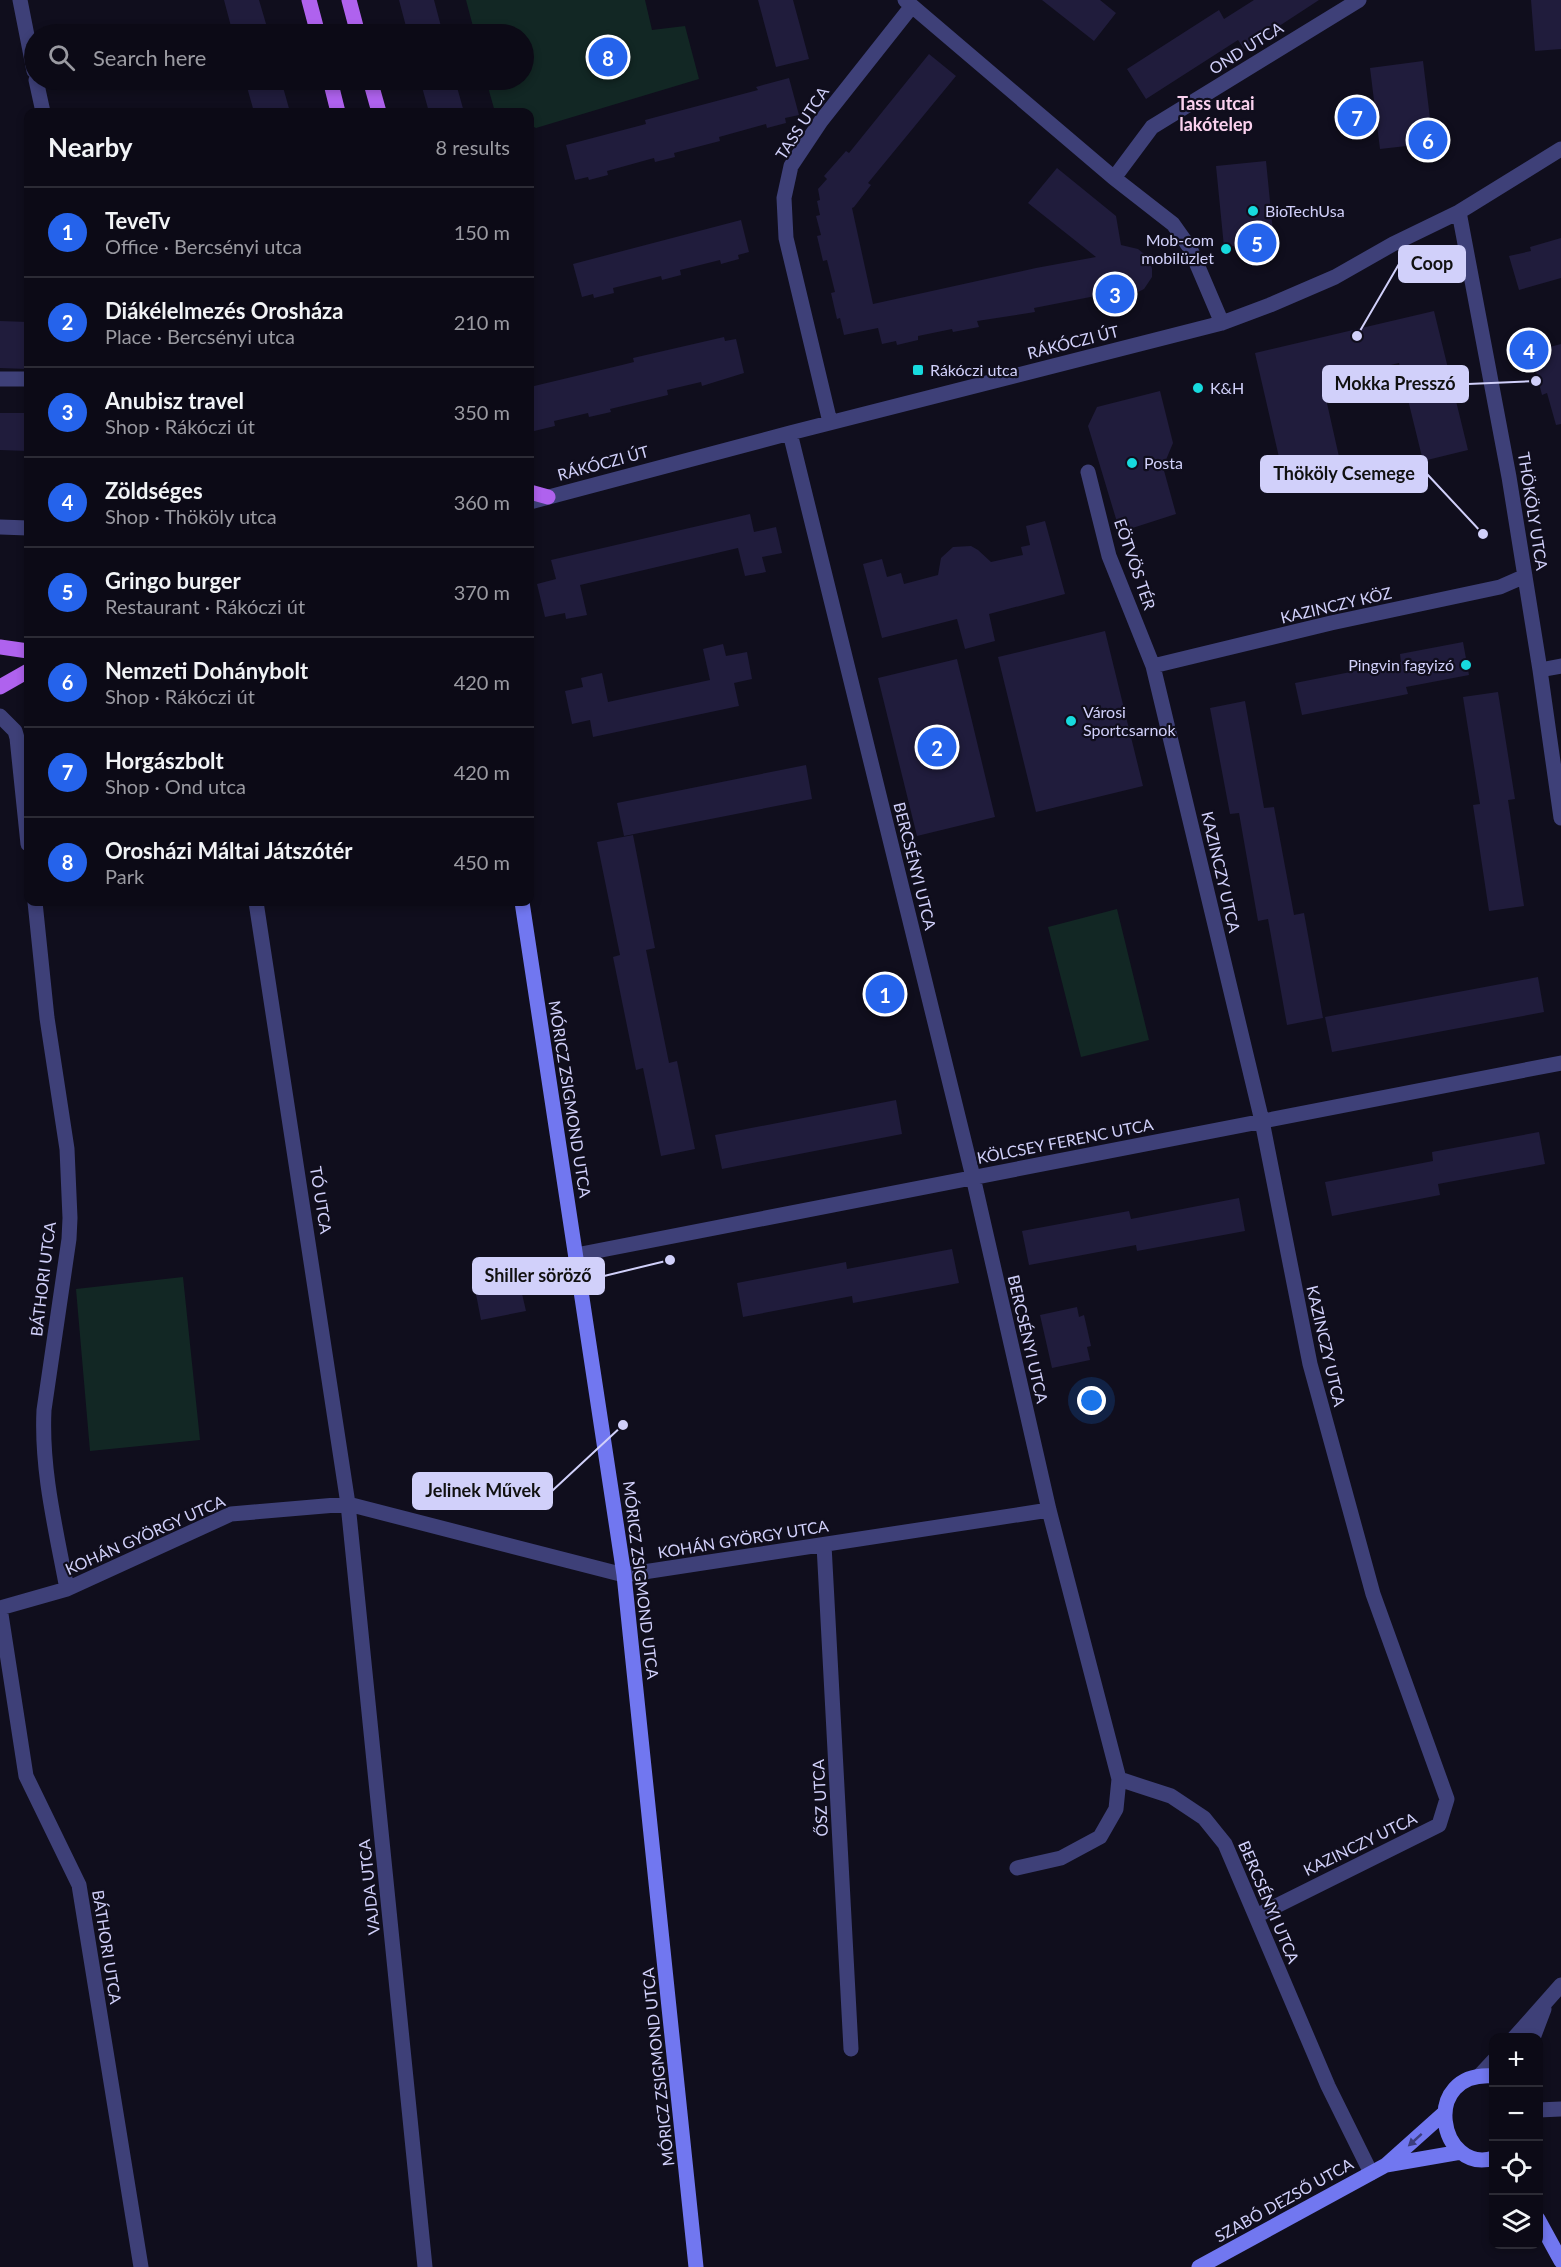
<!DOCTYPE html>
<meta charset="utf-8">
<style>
:root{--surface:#0c0a16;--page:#1a1823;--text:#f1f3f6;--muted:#9a9aa1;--line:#2c2b35;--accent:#2563eb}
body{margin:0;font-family:Lato,sans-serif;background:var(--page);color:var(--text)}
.controls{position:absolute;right:18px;bottom:18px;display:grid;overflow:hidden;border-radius:12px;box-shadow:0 3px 9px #0003}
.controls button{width:54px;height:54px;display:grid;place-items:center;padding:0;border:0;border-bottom:2px solid var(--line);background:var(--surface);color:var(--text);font:30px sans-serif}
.you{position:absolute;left:1092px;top:1401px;width:21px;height:21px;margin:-15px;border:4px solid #fff;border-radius:50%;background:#1a73e8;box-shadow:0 0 0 9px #1a73e833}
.badge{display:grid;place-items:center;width:39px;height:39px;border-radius:50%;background:var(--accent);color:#fff;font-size:20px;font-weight:700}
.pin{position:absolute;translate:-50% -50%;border:3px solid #fff;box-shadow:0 2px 6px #0006}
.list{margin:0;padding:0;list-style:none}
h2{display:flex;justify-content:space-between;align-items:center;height:78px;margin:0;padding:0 24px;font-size:26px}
h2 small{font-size:20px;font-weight:400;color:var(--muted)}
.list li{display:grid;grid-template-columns:39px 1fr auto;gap:18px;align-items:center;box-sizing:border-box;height:90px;padding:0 24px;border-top:2px solid var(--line)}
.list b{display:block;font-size:22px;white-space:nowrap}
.list p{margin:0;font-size:20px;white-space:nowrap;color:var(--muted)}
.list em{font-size:20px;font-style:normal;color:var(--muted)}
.icon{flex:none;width:33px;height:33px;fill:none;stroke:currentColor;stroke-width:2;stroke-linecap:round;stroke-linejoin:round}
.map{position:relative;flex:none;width:1561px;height:2267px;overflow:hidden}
.search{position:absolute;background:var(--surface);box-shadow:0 3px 9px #0003;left:24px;top:24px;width:510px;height:66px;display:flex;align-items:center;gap:15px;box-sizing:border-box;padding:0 21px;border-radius:33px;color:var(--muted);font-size:22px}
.panel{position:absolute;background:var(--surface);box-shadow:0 3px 9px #0003;left:24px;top:108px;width:510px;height:798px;border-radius:12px}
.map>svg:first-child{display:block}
</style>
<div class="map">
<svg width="1561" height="2267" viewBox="0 0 1561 2267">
<rect width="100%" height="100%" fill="#100e1d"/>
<path fill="#122724" d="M466 0H645L652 30 685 26 699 79 536 128 530 125V112H495L486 80H524V34H475Z
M1117 909 1149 1040 1081 1057 1048 927Z
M183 1277 200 1440 90 1451 76 1289Z"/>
<path fill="#201c3c" d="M224 0H259L269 34H233Z
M399 0H434L443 34H408Z
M758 0H793L809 59 776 67Z
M1042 0H1100L1116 13 1094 41Z
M1254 0H1319L1244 49 1238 40 1146 99 1127 69 1219 10 1224 19Z
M1531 0H1561V49L1535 51Z
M929 54 956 76 868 183 871 185 854 207 852 208 873 304 1036 268 1096 257 1028 203 1057 168 1116 216 1121 245 1138 249 1149 258 1152 269V277L1144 289 1132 295 1116 292 1034 308 1035 312 977 321 979 327 953 332 952 329 918 336V340L897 345 896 341 882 344 878 328 844 335 840 318 837 319 831 293 835 292 827 260 823 261 817 236 821 235 816 216 820 215 817 201 820 200 818 189 827 179 824 176 846 151 849 153Z
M1423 61 1433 143 1380 149 1370 68Z
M789 78 799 115 785 118 786 123 767 128 766 124 719 137 720 141 674 153 675 157 655 162 654 158 607 171 608 175 589 180 588 177 575 180 566 145 646 124 645 120 758 90 756 87Z
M245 80H281L290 112H254Z
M420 80H455L464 112H429Z
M1266 161 1274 242 1224 247 1216 166Z
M741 220 749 252 738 255 739 259 721 264 720 260 680 270 681 275 662 280 661 276 613 288 614 293 594 298 593 294 582 297 573 264Z
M1561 238V278L1519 290 1509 256 1531 251 1530 247Z
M1434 311 1468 450 1423 461 1399 363 1322 381 1344 479 1287 492 1255 353Z
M0 321 28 322V369L0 368Z
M724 337 725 341 736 339 744 373 702 386 701 382 667 390 668 395 610 409 611 412 589 417 588 413 554 421 555 426 530 432V387L622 365 634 362 633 358Z
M1561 344V424L1556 425 1547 393 1542 395 1531 352Z
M1160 391 1173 443 1163 467 1176 514 1120 532 1088 426 1097 407Z
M0 413H28V451L0 450Z
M750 514 754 532 776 527 782 553 762 557 766 572 745 576 738 548 580 585 587 615 566 619 565 613 545 617 537 584 556 579 551 560Z
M1045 521 1065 594 989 614 995 641 965 649 957 619 882 638 863 564 882 559 887 577 901 573 904 584 938 575 941 558 953 547 971 546 978 550 991 562 1023 555 1021 547 1030 545 1026 526Z
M1105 631 1143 786 1036 812 998 657Z
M1463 642 1469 675 1406 687 1408 694 1302 715 1295 683 1401 662 1400 654Z
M723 644 726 656 747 652 752 679 734 683 739 706 593 737 590 720 572 724 565 691 583 687 581 678 602 673 608 702 710 680 703 649Z
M957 659 995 817 917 836 878 678Z
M1498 692 1515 799 1508 800 1524 906 1489 911 1473 805 1480 804 1463 697Z
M1245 701 1264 808 1274 807 1294 915 1304 913 1323 1018 1287 1025 1268 919 1258 921 1239 813 1230 814 1210 708Z
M806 765 812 799 624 836 617 803Z
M633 835 655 948 646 950 669 1063 677 1061 695 1149 661 1156 643 1068 636 1070 613 957 620 955 597 842Z
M1538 977 1544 1012 1332 1052 1325 1017Z
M896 1100 902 1134 722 1169 715 1135Z
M1539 1132 1545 1164 1438 1184 1440 1195 1332 1216 1325 1182 1433 1161 1432 1152Z
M1239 1198 1245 1231 1137 1251 1136 1245 1029 1265 1022 1231 1129 1211 1131 1219Z
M952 1249 959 1283 853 1303 852 1296 743 1317 737 1283 846 1262 847 1269Z
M520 1285 526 1311 481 1320 475 1289Z
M1077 1307 1079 1317 1084 1315 1091 1346 1087 1347 1090 1360 1052 1368 1040 1315Z"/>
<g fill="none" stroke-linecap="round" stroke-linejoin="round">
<path stroke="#3e4078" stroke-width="15" d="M20 0 34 71
M905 0 1114 178 1173 224 1190 248 1222 323
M36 80 43 112
M1114 178 1152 127 1359 0
M1459 212 1509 477 1540 670 1561 818
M0 379H28
M830 422 786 238 784 198 791 166 821 121 912 6
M790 433 973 1177 1049 1510 1119 1779 1171 1796 1204 1818 1225 1844 1328 2086 1371 2173
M1088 472 1109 556 1153 666 1262 1121 1310 1364 1373 1594 1447 1799 1439 1825 1256 1916
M530 502 790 433 1222 323 1270 305 1335 277 1393 244 1459 212 1561 149
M0 527 28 528
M1153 666 1331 623 1500 587 1525 576
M1540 670 1561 666
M0 716 15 731 17 738 28 844
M35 902 47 1018 67 1149 70 1218 69 1239 44 1410C41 1470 56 1530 67 1589
M256 902 348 1504 425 2267
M576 1255 1561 1063
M824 1545 851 2049
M0 1608 67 1589 231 1514 348 1504 624 1575 1049 1510
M0 1608 26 1776 79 1885 141 2267
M1017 1868 1061 1858 1100 1837 1116 1809 1119 1779
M1514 2038 1561 1985
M1533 2038 1544 2009
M1480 2075 1494 2060
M1538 2110 1561 2109"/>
<path stroke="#7177f0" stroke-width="15" d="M522 902 624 1575 696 2267
M1494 2076C1419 2070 1439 2175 1494 2158
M1386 2165 1461 2152
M1538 2219 1561 2261
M1199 2267 1386 2165 1443 2114"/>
<path stroke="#af62ee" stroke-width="15" d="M309 0 318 34
M349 0 358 34
M330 80 338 112
M370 80 379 112
M530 492 548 497
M0 647 28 651
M0 687 28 671"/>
</g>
<defs><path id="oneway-solid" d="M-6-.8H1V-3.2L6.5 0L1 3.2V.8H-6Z" transform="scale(1.5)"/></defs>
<use fill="#3c3d7c" href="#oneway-solid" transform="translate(1415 2140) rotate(138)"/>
<g fill="#17dade" stroke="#100e1d" stroke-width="2">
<circle cx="1253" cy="211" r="6"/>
<circle cx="1226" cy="249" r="6"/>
<rect x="912" y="364" width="12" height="12" rx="3"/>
<circle cx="1198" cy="388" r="6"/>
<circle cx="1132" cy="463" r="6"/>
<circle cx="1466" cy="665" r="6"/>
<circle cx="1071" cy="721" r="6"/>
</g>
<g text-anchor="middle" stroke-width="4.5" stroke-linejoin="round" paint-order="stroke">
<g font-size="16" fill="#d1d0fa" stroke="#100e1d">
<text transform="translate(1246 48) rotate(-32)" y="6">OND UTCA</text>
<text transform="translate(802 123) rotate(-57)" y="6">TASS UTCA</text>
<text transform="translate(1073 342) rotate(-14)" y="6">RÁKÓCZI ÚT</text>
<text transform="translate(603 463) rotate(-15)" y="6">RÁKÓCZI ÚT</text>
<text transform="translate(1533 511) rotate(81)" y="6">THÖKÖLY UTCA</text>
<text transform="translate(1135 564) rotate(71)" y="6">EÖTVÖS TÉR</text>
<text transform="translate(1336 605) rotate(-13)" y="6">KAZINCZY KÖZ</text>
<text transform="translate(915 866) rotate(76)" y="6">BERCSÉNYI UTCA</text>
<text transform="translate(1221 872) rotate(77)" y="6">KAZINCZY UTCA</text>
<text transform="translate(570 1099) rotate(81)" y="6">MÓRICZ ZSIGMOND UTCA</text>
<text transform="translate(1065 1141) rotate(-11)" y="6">KÖLCSEY FERENC UTCA</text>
<text transform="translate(321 1200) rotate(81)" y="6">TÓ UTCA</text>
<text transform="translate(43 1279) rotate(-83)" y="6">BÁTHORI UTCA</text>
<text transform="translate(1028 1339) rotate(77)" y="6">BERCSÉNYI UTCA</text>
<text transform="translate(1326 1346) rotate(77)" y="6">KAZINCZY UTCA</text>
<text transform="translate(145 1535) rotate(-24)" y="6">KOHÁN GYÖRGY UTCA</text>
<text transform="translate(743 1539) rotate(-9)" y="6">KOHÁN GYÖRGY UTCA</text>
<text transform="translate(641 1580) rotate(83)" y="6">MÓRICZ ZSIGMOND UTCA</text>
<text transform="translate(820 1798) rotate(-93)" y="6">ŐSZ UTCA</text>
<text transform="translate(1360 1844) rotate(-26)" y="6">KAZINCZY UTCA</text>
<text transform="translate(369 1887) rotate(-96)" y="6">VAJDA UTCA</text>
<text transform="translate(1269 1902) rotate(67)" y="6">BERCSÉNYI UTCA</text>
<text transform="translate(107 1947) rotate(81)" y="6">BÁTHORI UTCA</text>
<text transform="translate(658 2067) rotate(-96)" y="6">MÓRICZ ZSIGMOND UTCA</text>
<text transform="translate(1284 2200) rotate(-29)" y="6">SZABÓ DEZSŐ UTCA</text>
</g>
<g font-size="16" fill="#d1d0fa" stroke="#100e1d" text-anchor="start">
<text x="1265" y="217">BioTechUsa</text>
<text x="1214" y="246" text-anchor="end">Mob-com<tspan x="1214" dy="18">mobilüzlet</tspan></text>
<text x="930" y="376">Rákóczi utca</text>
<text x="1210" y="394">K&amp;H</text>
<text x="1144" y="469">Posta</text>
<text x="1454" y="671" text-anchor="end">Pingvin fagyizó</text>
<text x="1083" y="718">Városi<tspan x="1083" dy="18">Sportcsarnok</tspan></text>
</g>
<g font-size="18" font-weight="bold" fill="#fad1ee" stroke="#100e1d">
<text x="1216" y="110">Tass utcai<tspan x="1216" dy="21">lakótelep</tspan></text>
</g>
</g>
<path fill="none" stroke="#d1d0fa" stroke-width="2" d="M1357 336L1399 264M1536 381L1468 384M1483 534L1427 474M670 1260L604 1276M623 1425L552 1491"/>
<g fill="#d1d0fa" stroke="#100e1d" stroke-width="2">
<circle cx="1357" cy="336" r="6"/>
<circle cx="1536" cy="381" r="6"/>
<circle cx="1483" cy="534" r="6"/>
<circle cx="670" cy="1260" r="6"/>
<circle cx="623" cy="1425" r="6"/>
</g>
<g fill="#d1d0fa" stroke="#d1d0fa" stroke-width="2">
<rect x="1399" y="246" width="66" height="36" rx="6"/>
<rect x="1323" y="366" width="145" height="36" rx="6"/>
<rect x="1261" y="456" width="166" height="36" rx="6"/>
<rect x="473" y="1258" width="131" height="36" rx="6"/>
<rect x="413" y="1473" width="139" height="36" rx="6"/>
</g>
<g font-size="18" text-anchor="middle" font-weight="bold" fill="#111">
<text x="1432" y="270">Coop</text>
<text x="1395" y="390">Mokka Presszó</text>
<text x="1344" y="480">Thököly Csemege</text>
<text x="538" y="1282">Shiller söröző</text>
<text x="483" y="1497">Jelinek Művek</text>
</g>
</svg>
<div class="controls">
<button>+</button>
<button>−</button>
<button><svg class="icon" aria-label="locate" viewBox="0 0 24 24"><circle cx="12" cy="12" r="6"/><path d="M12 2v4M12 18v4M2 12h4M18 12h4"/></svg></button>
<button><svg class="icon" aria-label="layers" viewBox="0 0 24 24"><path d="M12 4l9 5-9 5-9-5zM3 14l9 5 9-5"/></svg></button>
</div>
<div class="you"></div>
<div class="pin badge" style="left:885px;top:994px">1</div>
<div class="pin badge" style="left:937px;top:747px">2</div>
<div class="pin badge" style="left:1115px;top:294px">3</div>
<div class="pin badge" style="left:1529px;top:350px">4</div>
<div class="pin badge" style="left:1257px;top:243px">5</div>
<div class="pin badge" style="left:1428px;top:140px">6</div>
<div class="pin badge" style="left:1357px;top:117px">7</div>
<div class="pin badge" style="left:608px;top:57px">8</div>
<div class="search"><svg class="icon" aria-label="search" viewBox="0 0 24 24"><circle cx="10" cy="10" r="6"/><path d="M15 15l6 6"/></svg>Search here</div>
<section class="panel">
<h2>Nearby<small>8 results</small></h2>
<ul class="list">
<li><span class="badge">1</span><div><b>TeveTv</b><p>Office · Bercsényi utca</p></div><em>150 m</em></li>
<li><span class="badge">2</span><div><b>Diákélelmezés Orosháza</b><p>Place · Bercsényi utca</p></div><em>210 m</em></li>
<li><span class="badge">3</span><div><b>Anubisz travel</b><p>Shop · Rákóczi út</p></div><em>350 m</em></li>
<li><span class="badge">4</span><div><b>Zöldséges</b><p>Shop · Thököly utca</p></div><em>360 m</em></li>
<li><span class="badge">5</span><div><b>Gringo burger</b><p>Restaurant · Rákóczi út</p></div><em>370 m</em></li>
<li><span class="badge">6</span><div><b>Nemzeti Dohánybolt</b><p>Shop · Rákóczi út</p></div><em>420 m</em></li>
<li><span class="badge">7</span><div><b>Horgászbolt</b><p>Shop · Ond utca</p></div><em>420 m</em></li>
<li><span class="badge">8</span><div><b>Orosházi Máltai Játszótér</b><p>Park</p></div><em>450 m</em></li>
</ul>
</section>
</div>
